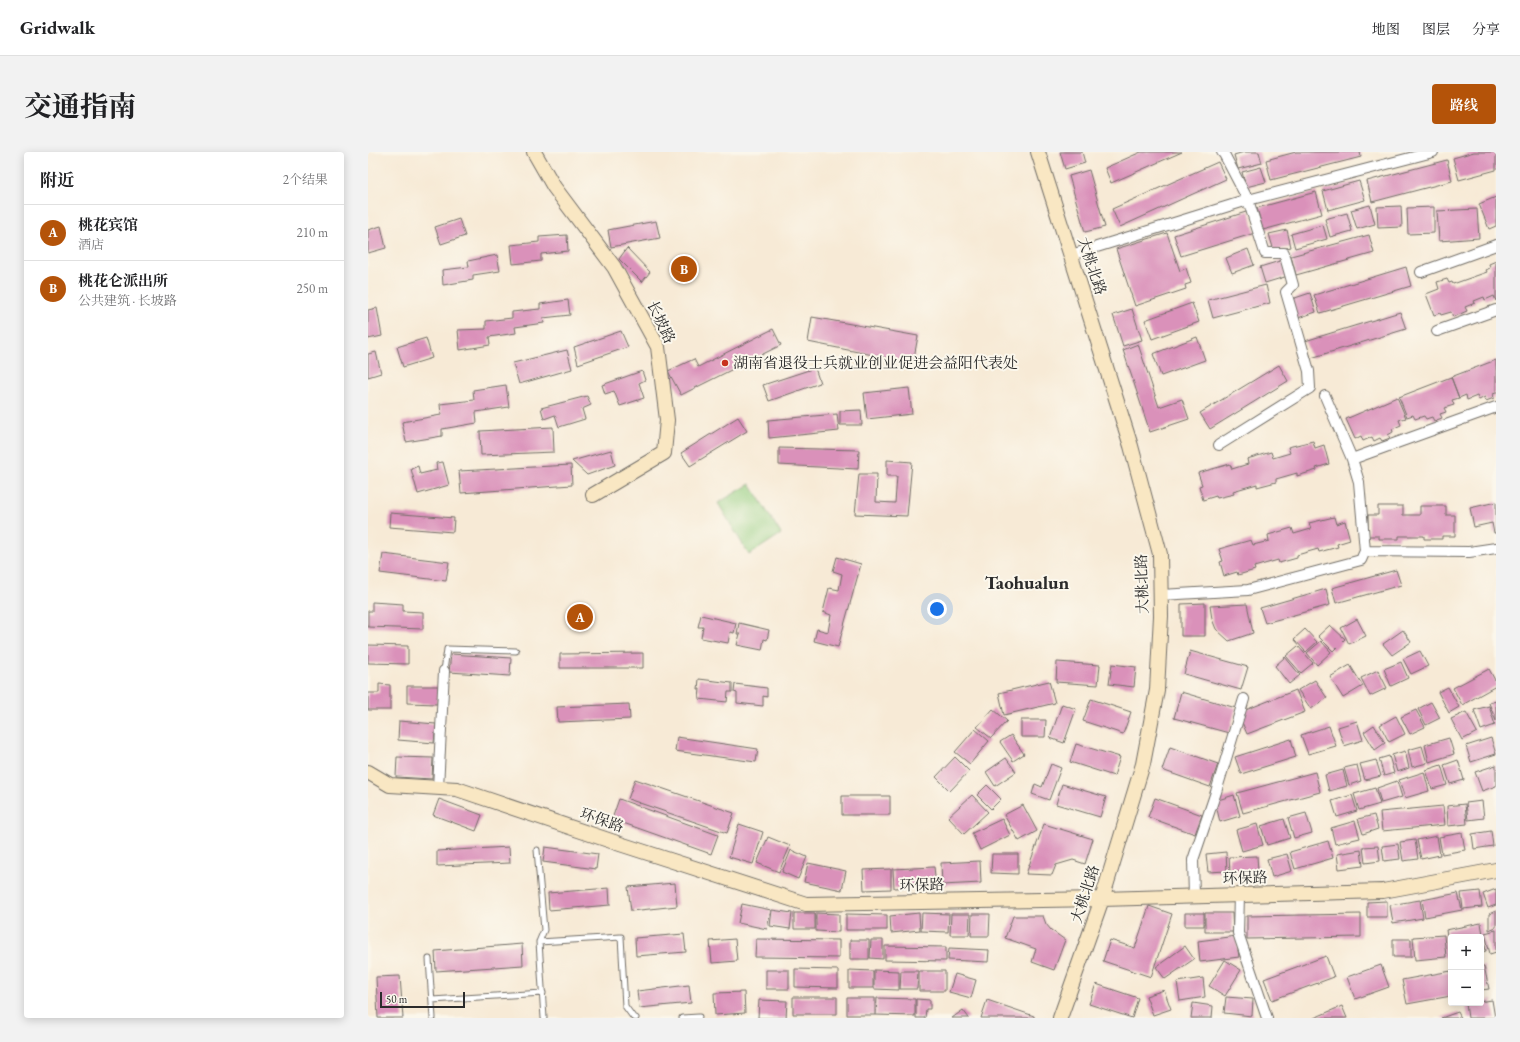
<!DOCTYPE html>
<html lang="zh">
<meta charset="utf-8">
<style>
:root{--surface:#fff;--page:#f2f2f2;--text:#202124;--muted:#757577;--line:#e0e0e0;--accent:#b45309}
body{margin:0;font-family:"EB Garamond","Noto Serif SC",serif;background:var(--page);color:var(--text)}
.controls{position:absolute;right:12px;bottom:12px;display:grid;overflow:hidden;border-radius:4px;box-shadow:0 2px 10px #0003}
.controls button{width:36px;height:36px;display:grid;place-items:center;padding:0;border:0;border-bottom:1px solid var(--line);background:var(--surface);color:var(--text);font:20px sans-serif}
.scale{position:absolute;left:12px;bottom:10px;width:85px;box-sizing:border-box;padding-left:4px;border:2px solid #2b2b2b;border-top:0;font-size:11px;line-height:14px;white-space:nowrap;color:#2b2b2b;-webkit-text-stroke:3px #fbf7ec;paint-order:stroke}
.you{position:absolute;left:569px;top:457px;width:14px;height:14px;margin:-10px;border:3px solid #fff;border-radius:50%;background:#1a73e8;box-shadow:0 0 0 6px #1a73e833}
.badge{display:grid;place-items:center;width:26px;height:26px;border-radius:50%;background:var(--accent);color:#fff;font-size:13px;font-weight:700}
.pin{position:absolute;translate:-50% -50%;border:2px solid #fff;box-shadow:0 1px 4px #0006}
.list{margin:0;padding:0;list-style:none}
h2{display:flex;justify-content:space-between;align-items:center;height:52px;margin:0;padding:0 16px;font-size:17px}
h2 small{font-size:13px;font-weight:400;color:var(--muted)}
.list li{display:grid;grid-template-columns:26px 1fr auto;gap:12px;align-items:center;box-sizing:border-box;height:56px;padding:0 16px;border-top:1px solid var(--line)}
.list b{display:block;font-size:15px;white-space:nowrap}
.list p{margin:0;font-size:13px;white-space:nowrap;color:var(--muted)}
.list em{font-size:13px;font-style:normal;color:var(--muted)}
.map{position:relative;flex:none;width:1128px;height:866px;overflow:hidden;border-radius:4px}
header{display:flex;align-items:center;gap:24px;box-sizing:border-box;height:56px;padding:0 20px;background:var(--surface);border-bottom:1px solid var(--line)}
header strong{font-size:19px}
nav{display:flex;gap:22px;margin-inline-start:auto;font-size:14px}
.intro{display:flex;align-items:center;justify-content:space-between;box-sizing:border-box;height:96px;padding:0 24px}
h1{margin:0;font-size:28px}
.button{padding:10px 18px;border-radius:4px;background:var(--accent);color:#fff;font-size:14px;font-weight:700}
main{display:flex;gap:24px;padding:0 24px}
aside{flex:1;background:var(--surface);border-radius:4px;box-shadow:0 2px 10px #0003}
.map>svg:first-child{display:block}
</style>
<header>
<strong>Gridwalk</strong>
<nav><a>地图</a><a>图层</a><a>分享</a></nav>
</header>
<div class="intro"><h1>交通指南</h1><a class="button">路线</a></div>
<main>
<aside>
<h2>附近<small>2个结果</small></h2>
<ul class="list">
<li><span class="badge">A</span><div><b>桃花宾馆</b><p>酒店</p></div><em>210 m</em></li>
<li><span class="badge">B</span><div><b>桃花仑派出所</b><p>公共建筑 · 长坡路</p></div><em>250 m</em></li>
</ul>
</aside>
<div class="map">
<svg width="1128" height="866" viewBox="0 0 1128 866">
<rect width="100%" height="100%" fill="#fbf7ec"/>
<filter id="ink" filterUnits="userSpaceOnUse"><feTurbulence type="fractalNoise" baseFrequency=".025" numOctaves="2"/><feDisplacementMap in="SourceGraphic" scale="8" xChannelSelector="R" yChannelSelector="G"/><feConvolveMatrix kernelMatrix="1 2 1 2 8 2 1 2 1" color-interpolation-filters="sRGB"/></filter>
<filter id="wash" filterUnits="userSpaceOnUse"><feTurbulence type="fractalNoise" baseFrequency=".012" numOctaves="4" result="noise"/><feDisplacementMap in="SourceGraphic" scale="16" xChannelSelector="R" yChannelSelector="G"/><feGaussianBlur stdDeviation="0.9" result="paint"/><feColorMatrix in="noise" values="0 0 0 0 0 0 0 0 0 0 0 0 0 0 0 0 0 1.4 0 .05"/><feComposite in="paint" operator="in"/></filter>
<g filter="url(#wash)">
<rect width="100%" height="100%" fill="#f7ead6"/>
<path fill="#94cd80" stroke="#607c56" d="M382 332 413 382 381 403 350 351Z"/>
<g id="blocks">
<path fill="#da91ba" d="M692 0H714L717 11 697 17Z
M773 0H814L743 31 737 16Z
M876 0H891L894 11 870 17 866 3Z
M928 0H992L993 5 903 28 898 8Z
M1106 0H1128V18L1091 28 1085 6Z
M1079 8 1084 29 1004 50 999 29Z
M850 10 858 27 752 75 744 57Z
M893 15 898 30 878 35 874 20Z
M721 18 737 75 717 80 701 24Z
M991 29 997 48 960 58 955 39Z
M948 40 954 62 895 78 889 56Z
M1128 45V74L1121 77 1111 52Z
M1002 53 1007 72 989 77 983 58Z
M1033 54 1034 75 1010 76 1009 55Z
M1066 55V81L1040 82 1039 56Z
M1109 57 1111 86 1071 89 1069 59Z
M881 59 887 81 813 104 806 83Z
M979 61 984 79 962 85 957 67Z
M91 67 97 84 73 92 67 75Z
M288 69 292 86 243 95 240 78Z
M955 73 959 87 927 96 923 82Z
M13 74 18 96 0 101V78Z
M919 78 923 95 906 99 901 82Z
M799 81 812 119 818 116 823 131 817 133 818 137 767 154 748 97Z
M199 83 200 99 173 102V109L145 112 143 93 171 90V85Z
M1001 83 1006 101 928 123 923 104Z
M259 96 282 120 274 130 251 107Z
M880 97 886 113 864 121 858 106Z
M129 103 132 119 105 123V128L75 133 74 118 101 115 100 109Z
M915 108 920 124 897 131 892 115Z
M1128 109V149L1126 144 1117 148 1116 145 1106 149 1107 151 1097 155 1099 159 1085 165 1083 160 1073 163 1072 161 1066 163 1058 142 1071 137 1069 130 1079 127 1081 131 1084 130 1085 132 1119 120 1118 118 1122 116 1121 112Z
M1038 115 1043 134 952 161 946 143Z
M898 133 902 151 845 166 840 148Z
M942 141 948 160 927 167 921 148Z
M200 148 202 163 175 166 176 171 147 175 148 181 121 185 122 193 92 198 90 178 118 177V169L144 166V160L172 157V152Z
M824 151 831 170 784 187 777 168Z
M9 156 14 184 0 187V158Z
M764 157 774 188 755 194 745 163Z
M1032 160 1038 177 943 206 937 189Z
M444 165 550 184 545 211 440 190Z
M405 177 413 193 313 243 300 219 326 207 330 215Z
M253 179 260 195 210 212 206 195Z
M829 185 837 208 793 224 785 202Z
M58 186 64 206 35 215 29 195Z
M770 192 791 255 814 247 821 267 782 280 755 198Z
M199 198 204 217 151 232 145 211Z
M8 200 13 221 0 225V202Z
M1128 208V241L1125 242 1126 246 1118 249 1117 245 1111 248 1109 244 1099 248 1098 243 1091 246 1083 225Z
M911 213 920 229 842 277 832 261Z
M447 216 452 231 401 249 395 233Z
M274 219 277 228 271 231 276 246 252 254 246 239 237 242 234 233Z
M1083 225 1091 246 1084 248 1086 253 1076 256 1078 260 1072 262 1074 266 1066 269 1064 265 1058 267 1056 264 1047 267 1045 263 1039 265 1031 245Z
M138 233 141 255 108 260 109 271 74 277V284L38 290 34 270 73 263 72 252 106 248 105 238Z
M541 236 544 262 499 267 496 241Z
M219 244 223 253 214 257 217 267 191 275 187 263 176 267 173 256Z
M1029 245 1038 266 1031 268 1033 273 1024 277 1025 280 1020 283 1022 286 1014 289 1012 286 1006 289 1004 285 995 289 993 284 987 287 978 267Z
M493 258 494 273H472V259Z
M469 262 471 279 401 286 400 268Z
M370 265 379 279 322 314 313 301Z
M185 275 186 300 113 303 112 279Z
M945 289 947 296 956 293 961 312 948 316 949 318 929 324V321L908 327V330L889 335V332L865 339 866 342 849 346 848 344 835 348 831 334 834 333 830 321 862 312 864 317 880 312 879 307 903 300 905 306 922 301 920 295Z
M411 296 491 298 490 317 411 313Z
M243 298 247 313 219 323 204 309Z
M519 308 544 310 539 364 487 362 491 322H509L508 350 527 351 529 324H519Z
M75 310 81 333 50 342 43 317 50 314 52 322 69 318 68 311Z
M203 313 204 333 93 341 91 319Z
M1128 350V381H1126L1124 371 1106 375 1102 356Z
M1010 354H1035V363H1052V354H1078V363H1087V384H1074V387H1056V384H1031V387H1011V384H1000V363H1010Z
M22 361 86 366 85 380 21 375Z
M966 365 968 372 977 369 982 388 969 392 970 395 951 400 950 397 929 403V406L911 411 910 408 886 415 887 418 870 423 869 420 856 424 852 410 855 409 851 397 883 388 885 393 901 389 900 383 924 376 926 382 943 377 941 371Z
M15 402 81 410 78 429 12 421Z
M469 405 493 412 470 495 446 489 449 477 460 480 463 463 455 460 461 436 471 438 474 422 465 419Z
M1028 418 1033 433 968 451 964 436Z
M958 437 962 453 897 471 892 456Z
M4 450 35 452V459L55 460V477L0 475V459H4Z
M837 451V484H813V452Z
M879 452 885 481 861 489 848 477 844 467 842 454Z
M333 463 368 471 366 481 362 480 360 491 333 486 335 475H330Z
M989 467 998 484 981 492 973 476Z
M371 471 401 478 399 488 396 487 394 498 369 493 372 482H369Z
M962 473 977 487 965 499 950 484Z
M937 477 949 490 938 500 926 487Z
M1035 478 1043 490 1024 503 1015 492Z
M953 489 963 500 949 513 939 501Z
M0 493 40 494V512L0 511Z
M930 494 945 511 933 521 918 504Z
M822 499 880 515 873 538 816 522Z
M1052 499 1060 514 1043 522 1035 507Z
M275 501V516H192V502Z
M83 502 143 506 142 524 81 520Z
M917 505 932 523 921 532 907 514Z
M689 510 732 513 730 533 688 530Z
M1033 510 1040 526 1023 534 1016 517Z
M744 512 768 515 766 535 741 532Z
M982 513 995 534 975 546 962 525Z
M1121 517 1128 530V534L1094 553 1085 536Z
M1010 518 1019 536 1002 544 993 526Z
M331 527 364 531V540H360L359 550 331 547 332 537H330Z
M947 528 959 546 943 557 930 538Z
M681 529 687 551 636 563 631 541Z
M11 532 22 533V558H0V541H11Z
M367 532 399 536V545L395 544V554L369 551V541L366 540Z
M39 534H70L69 552 39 551Z
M1080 535 1091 555 1081 561 1070 540Z
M928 538 937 560 879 582 870 561Z
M813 540 868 556 861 581 806 566Z
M723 547 763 560 755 582 715 569Z
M1128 549V569L1121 551Z
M1063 550 1072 566 1058 573 1050 557Z
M261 552 262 567 190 570 189 555Z
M694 552 708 557 696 591 682 586Z
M1121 554 1127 573 1113 578 1106 558Z
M625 557 639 569 623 586 609 575Z
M1048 558 1057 575 1042 582 1033 565Z
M1098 560 1109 580 1094 588 1083 567Z
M1028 564 1037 582 1021 590 1012 573Z
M653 568H678L677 585H653Z
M31 569 68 572 66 591 30 588Z
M989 569 995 588 976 594 970 575Z
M1006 573 1017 591 1007 598 996 580Z
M961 574 968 594 940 602 933 583Z
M607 577 621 589 602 612 587 600Z
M643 583 656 602 645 609 632 590Z
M309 585 390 597 388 610 307 599Z
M1081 586 1086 602 1061 610 1057 593Z
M1123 586 1128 602 1103 610 1098 594Z
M923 587 928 605 873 622 867 605Z
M708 592 752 605 746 624 702 610Z
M1054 594 1059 611 1044 615 1040 598Z
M802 595 850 612 842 635 794 618Z
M1037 599 1041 616 1029 620 1024 603Z
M1021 604 1026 621 1016 624 1011 607Z
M29 605 65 606 64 627 28 625Z
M587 605 601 619 582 639 568 625Z
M638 606 648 620 627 634 618 620Z
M1008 608 1013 624 997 628 992 612Z
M1090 608 1096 628 1082 632 1076 613Z
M683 612 693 616 681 648 664 642 667 632 674 635Z
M989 613 993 629 981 633 976 616Z
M1073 613 1079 633 1064 637 1058 618Z
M1128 613V634L1114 639 1107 620Z
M975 618 979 634 961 639 957 623Z
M947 620 952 640 875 661 869 641Z
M1056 620 1061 639 1037 646 1031 628Z
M267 627 366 661 359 681 260 647Z
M1029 629 1034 645 1013 651 1009 636Z
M694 632 738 645 732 665 688 652Z
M619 633 633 647 623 657 609 643Z
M1007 636 1012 652 991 658 986 642Z
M604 643 620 660 596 682 580 665Z
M866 643 872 664 852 670 847 649Z
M984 643 989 659 969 665 964 649Z
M474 644H522V663H474Z
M787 646 834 663 827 682 780 665Z
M71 647 114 663 108 679 65 663Z
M251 647 350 683 343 702 244 667Z
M1114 649 1116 666 1100 668 1098 651Z
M1097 652 1099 672 1080 674 1079 654Z
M655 653 669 679 651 689 636 663Z
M1075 654 1077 673 1014 679 1012 660Z
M938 661 944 681 926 686 920 666Z
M1006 663 1010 677 995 682 990 667Z
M634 667 642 683 612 698 604 681Z
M916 667 922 686 899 693 893 674Z
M987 669 992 686 967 692 963 676Z
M371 672 395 680 385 712 361 705Z
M676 672 725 687 717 712 705 708 688 713 684 723 658 722Z
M889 672 895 693 874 699 868 678Z
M1123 679 1125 694 1106 697 1104 682Z
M1094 681 1097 698 1074 702 1071 685Z
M1069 684 1072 703 1053 707 1049 688Z
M400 685 422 694 411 720 389 711Z
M1047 688 1050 707 1035 709 1032 690Z
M960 689 965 706 927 717 922 700Z
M1030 692 1032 707 1016 709 1014 694Z
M1010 694 1012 709 997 711 995 695Z
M141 695 142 711 69 714V699Z
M177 695 230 702 228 717 175 710Z
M423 698 439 705 430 727 414 720Z
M993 698 995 714 971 717 969 702Z
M858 700 859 719 840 720 838 702Z
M624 702H650V722L623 721Z
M919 702 924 719 904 725 899 707Z
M889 704 890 719 862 720 861 705Z
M612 709 613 731 574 733 573 711Z
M440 711 478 719 474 738 436 730Z
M566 715 568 734 526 736 525 717Z
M523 717V737L496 738 495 718Z
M307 731 309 754 263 759 260 735Z
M241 736 242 753 181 758 180 741Z
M1128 737V753L1120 756 1115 742Z
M1112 739 1114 755 1095 757 1093 741Z
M1090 741 1094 758 1057 765 1054 748Z
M1052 748 1055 766 1025 771 1022 753Z
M1019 749V765H999V750Z
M374 752 403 758 399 777 370 771Z
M781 754 804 762 783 825 735 809 742 788 767 796Z
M404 758 424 761 422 777 402 774Z
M1128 759V775L1121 778V762Z
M426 761H447V777H426Z
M448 761 471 762V780L448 779Z
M551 761 552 778 523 781 522 764Z
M554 761 581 762 580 780 553 779Z
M817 761H836V774H817Z
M837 761H864L865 780H837Z
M478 762 519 763V778H478Z
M583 762H602L601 783H582Z
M604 762H622L621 784H603Z
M993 762V785L879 787V764Z
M645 764H675L678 772 683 778 697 788 686 818 664 810 668 797 637 786Z
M1113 771 1118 799 1113 800V785H1083L1082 803 1078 778Z
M1128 778V800L1122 802 1117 781Z
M316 782 318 800 268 804 267 786Z
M1076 783 1078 805 1047 808 1045 785Z
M868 784 871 805 832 810 830 789Z
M367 787 369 809 344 811 342 789Z
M388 787 471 788V806L387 805Z
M1025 787H1043V805H1025Z
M482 788H501V807H482Z
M503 788H515V807L502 806Z
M154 792 155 813 68 819 67 799Z
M517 794 578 795V809L517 808Z
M817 794 826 807 797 827 788 815Z
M581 796 621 798 620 810 580 808Z
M958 804 966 825 904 848 896 827Z
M857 808 873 818 857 844 841 834Z
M1013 813 1021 835 987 847 979 825Z
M1113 814H1116L1121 837 1113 838Z
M427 817 470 818V836L427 835Z
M398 818H421V837H398Z
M481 818 505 819V836H481Z
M506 818 531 819V838L506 837Z
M533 819H550L549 837H532Z
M551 819H577V839H551Z
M1083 819V844L1039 852 1034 828Z
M587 822 608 828 603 846 581 840Z
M32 824 35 866H10L8 825Z
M835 826 837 845 812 849 809 830Z
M728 832 770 846 764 866 721 852Z
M321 833 323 851 271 856 269 839Z
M796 838 803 857 785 863 778 844Z
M376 840 377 861 347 863 346 841Z
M425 845H469V862H425Z
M858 845 885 847 884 864 856 861Z
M479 846H507V863H479Z
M509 846 547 847V864L508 863Z
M548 847 562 848V857H558L557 866H548Z
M391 848 419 849 418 866H390Z
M619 848 666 864V866H613Z
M1124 848 1127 866H1100L1098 852Z
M825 851 845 854 844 866H823Z
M974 854 979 866H946Z
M595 858 601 866H584Z
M1090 860 1093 866H1073Z"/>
</g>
</g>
<g filter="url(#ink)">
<use href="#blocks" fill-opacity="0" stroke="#726e67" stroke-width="1"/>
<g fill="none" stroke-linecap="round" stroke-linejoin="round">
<g stroke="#726e67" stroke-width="7">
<path id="lane" d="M76 519 79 497 148 499
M169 698 176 778 171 790 176 866
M171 790 253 785 257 854 265 865 268 866
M61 807 65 866
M64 848 175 841
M314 866 331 865"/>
</g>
<g stroke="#726e67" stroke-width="12">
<path id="street" d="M703 103 880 48 1065 0
M1053 120 1128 93
M1069 179 1128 158
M851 293 942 236 941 219 918 140 925 133 916 101H897L880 48 856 2 854 0
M984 307 1128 255
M997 399 1101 400 1128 396
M793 443 880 438 993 408 997 399 991 330 984 307 957 244
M70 636 76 519
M871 743 870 781 899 866
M826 744 825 708 848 640 876 547"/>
</g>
<g stroke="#726e67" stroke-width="16">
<path id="secondary" d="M166 0 186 35 246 115 290 195 299 268 296 301 225 343
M670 0 763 294 792 402 793 464 789 538 775 612 734 747 692 866
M0 620 22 633 89 637 252 692 438 752 734 747 1015 739 1128 718"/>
</g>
<use href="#lane" stroke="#fff" stroke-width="5"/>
<use href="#street" stroke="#fff" stroke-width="10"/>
<use href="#secondary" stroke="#f9e7c3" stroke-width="14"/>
</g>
</g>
<circle fill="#c8321e" stroke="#fbf7ec" stroke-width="1.5" cx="357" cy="211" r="4"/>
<g text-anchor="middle" stroke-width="4" stroke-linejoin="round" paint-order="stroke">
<g font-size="15" fill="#2b2b2b" stroke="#fbf7ec">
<text transform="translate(724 114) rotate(72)" y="5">大桃北路</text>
<text transform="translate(293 170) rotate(65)" y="5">长坡路</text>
<text transform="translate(774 432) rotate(-92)" y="5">大桃北路</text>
<text transform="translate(234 668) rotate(19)" y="5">环保路</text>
<text transform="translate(877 726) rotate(-2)" y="5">环保路</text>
<text transform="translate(554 733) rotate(-1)" y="5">环保路</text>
<text transform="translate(717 742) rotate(-72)" y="5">大桃北路</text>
</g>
<g font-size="15" fill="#2b2b2b" stroke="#fbf7ec" text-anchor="start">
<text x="365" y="216">湖南省退役士兵就业创业促进会益阳代表处</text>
</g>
<g font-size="19" font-weight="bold" fill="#2b2b2b" stroke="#fbf7ec">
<text x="659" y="437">Taohualun</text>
</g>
</g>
</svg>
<div class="controls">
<button>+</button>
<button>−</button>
</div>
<div class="scale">50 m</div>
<div class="you"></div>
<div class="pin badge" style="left:212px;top:465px">A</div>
<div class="pin badge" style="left:316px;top:117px">B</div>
</div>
</main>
